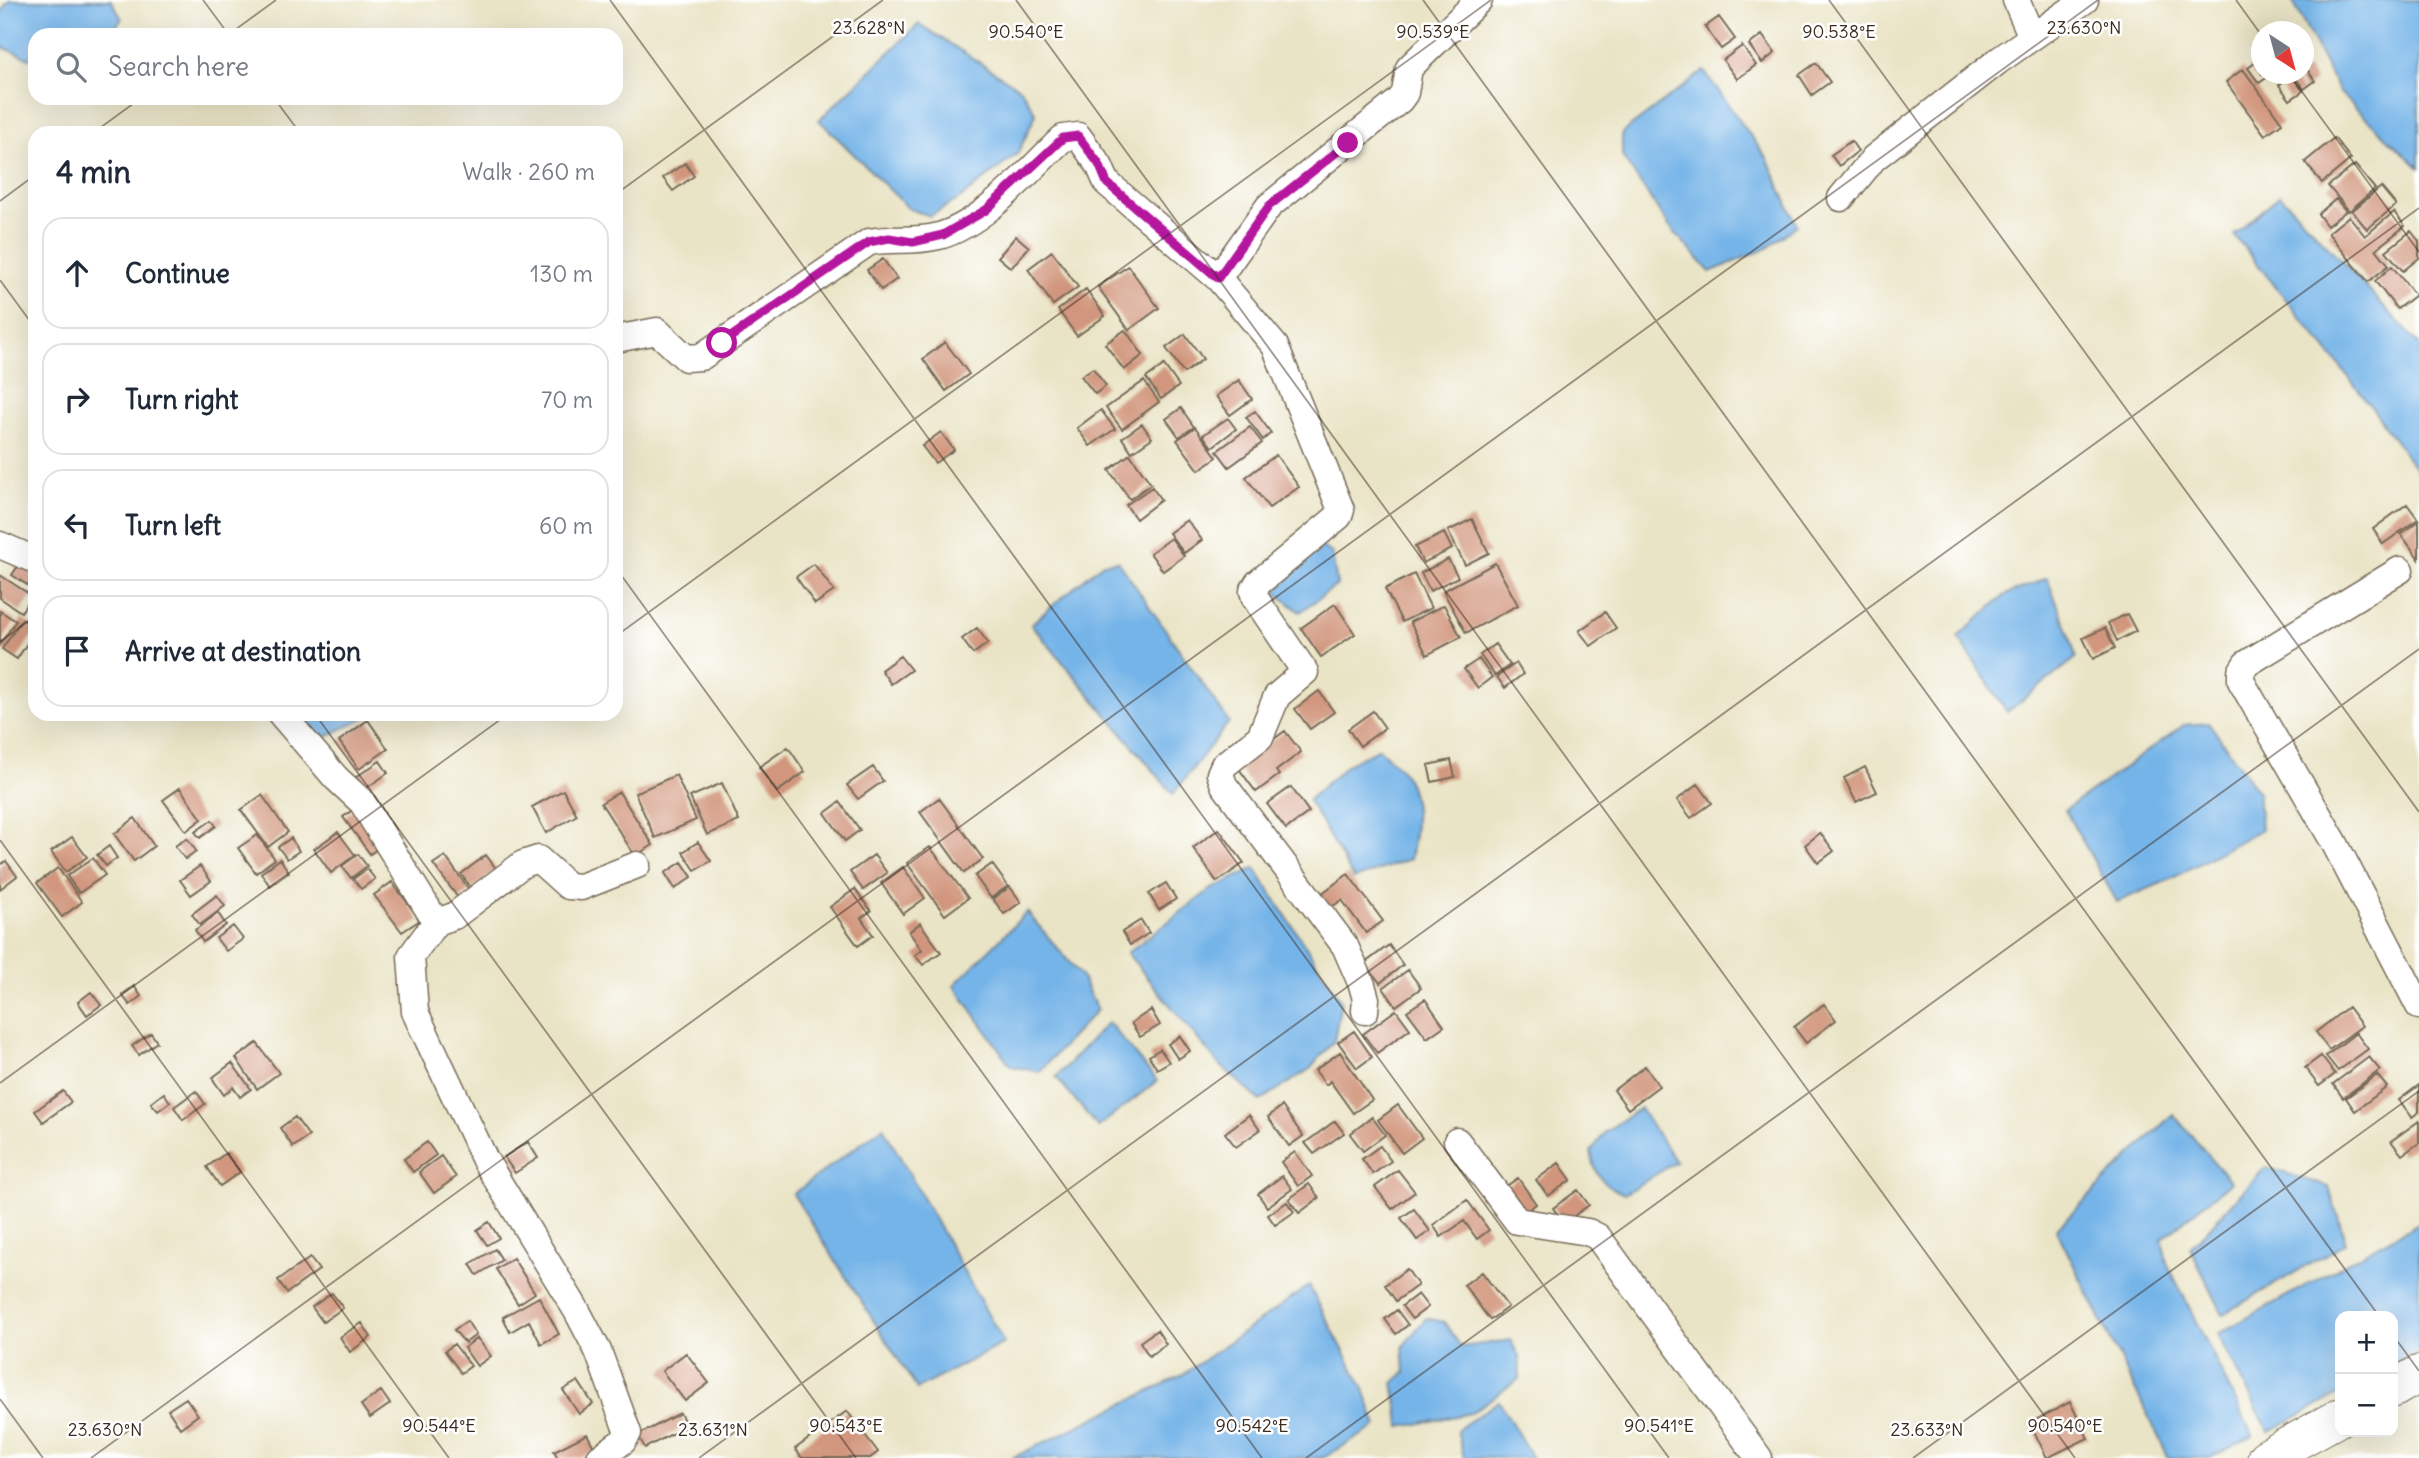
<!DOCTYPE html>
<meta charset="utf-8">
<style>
:root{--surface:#fff;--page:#f2f2f3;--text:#1f2937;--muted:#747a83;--line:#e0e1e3}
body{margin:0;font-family:Delius,sans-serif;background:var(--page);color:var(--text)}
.controls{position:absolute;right:21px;bottom:21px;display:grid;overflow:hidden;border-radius:14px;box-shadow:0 7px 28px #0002}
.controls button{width:63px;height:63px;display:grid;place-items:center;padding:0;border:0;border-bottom:2px solid var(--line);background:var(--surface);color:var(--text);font:35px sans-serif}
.compass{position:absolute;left:2251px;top:21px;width:63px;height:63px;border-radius:50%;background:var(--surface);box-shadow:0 7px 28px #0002;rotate:144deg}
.stop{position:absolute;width:21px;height:21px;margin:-16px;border:5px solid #b5179e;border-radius:50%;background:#fff}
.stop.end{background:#b5179e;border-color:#fff;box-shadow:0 2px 7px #0008}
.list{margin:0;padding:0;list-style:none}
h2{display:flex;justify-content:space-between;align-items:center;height:91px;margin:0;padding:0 28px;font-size:30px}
h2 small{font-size:23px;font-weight:400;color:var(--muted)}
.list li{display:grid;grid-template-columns:46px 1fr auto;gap:21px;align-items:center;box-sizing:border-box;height:112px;margin:0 14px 14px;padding:0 14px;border:2px solid var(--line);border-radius:21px}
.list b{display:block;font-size:26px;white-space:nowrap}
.list em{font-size:23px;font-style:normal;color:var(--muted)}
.icon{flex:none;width:38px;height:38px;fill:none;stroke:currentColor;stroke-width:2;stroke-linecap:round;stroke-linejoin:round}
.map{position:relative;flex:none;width:2419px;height:1458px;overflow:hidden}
.search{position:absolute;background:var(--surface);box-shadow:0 7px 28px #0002;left:28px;top:28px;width:595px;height:77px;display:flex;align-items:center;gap:18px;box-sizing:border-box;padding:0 24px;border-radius:21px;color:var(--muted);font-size:26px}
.panel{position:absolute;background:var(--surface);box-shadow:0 7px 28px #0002;left:28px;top:126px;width:595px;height:595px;border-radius:21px}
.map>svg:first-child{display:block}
</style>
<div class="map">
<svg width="2419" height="1458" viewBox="0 0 2419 1458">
<rect width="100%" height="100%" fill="#fff"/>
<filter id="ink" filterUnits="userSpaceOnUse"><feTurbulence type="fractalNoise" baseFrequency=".0143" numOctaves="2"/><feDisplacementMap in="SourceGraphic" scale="14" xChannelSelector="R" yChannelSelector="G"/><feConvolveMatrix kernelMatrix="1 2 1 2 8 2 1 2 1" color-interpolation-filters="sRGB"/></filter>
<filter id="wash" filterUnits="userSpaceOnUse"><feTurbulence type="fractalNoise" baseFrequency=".00686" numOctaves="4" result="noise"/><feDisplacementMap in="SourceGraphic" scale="28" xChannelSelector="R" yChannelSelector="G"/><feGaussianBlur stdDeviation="1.57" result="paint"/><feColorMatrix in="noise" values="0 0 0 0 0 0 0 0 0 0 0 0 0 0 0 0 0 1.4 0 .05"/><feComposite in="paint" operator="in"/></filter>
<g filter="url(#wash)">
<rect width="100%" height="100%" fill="#eae4c6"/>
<path fill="#74b4e8" stroke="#586f83" stroke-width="2" d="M9 0H111L122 19 109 35H35V61L0 46V14Z
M2292 0H2419V168L2340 93Z
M919 24 1021 89 1036 114 1018 153 961 198 930 216 909 209 819 120Z
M1704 71 1768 160 1797 225 1768 248 1710 272 1669 226 1622 156V133Z
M2280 195 2419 344V474L2359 390 2234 235Z
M1320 546 1332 553 1337 585 1300 612 1275 592Z
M1118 561 1229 722 1173 794 1031 624 1103 563Z
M2047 578 2070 636 2076 658 2007 712 1958 637 2005 595Z
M288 714H372C351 726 331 731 312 746Z
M2209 723 2258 792 2261 829 2171 879 2117 902 2065 810 2184 725Z
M1379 748C1387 757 1400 766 1406 777 1420 801 1415 834 1410 859L1354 879 1308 800 1347 765Z
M1255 868 1341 1001 1334 1041 1310 1069 1260 1101 1217 1062 1127 953 1210 890Z
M1027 912 1081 976 1097 1010 1039 1072 1011 1066 954 985Z
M1108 1022 1157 1081 1098 1127 1056 1077Z
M1640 1108 1676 1162 1624 1194C1602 1185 1595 1175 1591 1152L1605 1132Z
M2173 1114 2231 1182 2162 1239 2167 1263 2253 1436 2210 1458H2169L2056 1229Z
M883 1127 1004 1343 917 1389 793 1194Z
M2266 1167 2329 1187 2346 1243 2223 1314 2190 1248Z
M2419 1223V1351L2393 1365V1316H2340V1394L2269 1432 2218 1334Z
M1309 1286 1363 1387 1377 1426 1323 1458H1012L1181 1376Z
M1426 1318 1444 1322 1461 1347 1511 1340 1519 1357 1520 1378 1471 1413 1401 1427 1393 1383 1405 1372 1403 1346Z
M1499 1401 1532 1458H1464L1457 1430Z"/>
<g id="blocks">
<path fill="#d1967d" d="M1719 17 1735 39 1721 49 1705 27Z
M1762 35 1775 53 1762 63 1749 45Z
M1742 46 1756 65 1737 79 1723 60Z
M2262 58V74H2272L2259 83 2248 68Z
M1816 63 1830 82 1812 95 1799 75Z
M2243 69 2282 123 2265 135 2226 82Z
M2307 69 2315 81 2304 89 2295 77Z
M2291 76 2303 91 2290 100 2279 85Z
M2334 138 2351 159 2322 183 2305 162Z
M1851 141 1858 151 1839 166 1831 155Z
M685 163 694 176 673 191 663 178Z
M2355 165 2375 189 2349 211 2328 186Z
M2381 187 2396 205 2367 229 2352 211Z
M2336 199 2346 211 2327 226 2318 214Z
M2394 212 2405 226 2376 249 2389 265 2368 282 2328 233 2349 216 2365 236Z
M2411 231 2419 241V258L2403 271 2386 251Z
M1016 236 1029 247 1011 268 998 257Z
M1052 251 1078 287 1053 305 1028 269Z
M883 259 897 279 881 290 867 270Z
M1128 266 1159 308 1129 330 1098 287Z
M2392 266 2415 295 2397 309 2375 281Z
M1086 289 1105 316 1077 336 1058 310Z
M1125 330 1143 355 1124 370 1105 344Z
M1185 334 1203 359 1184 373 1166 348Z
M945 342 969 374 946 391 923 359Z
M1164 365 1179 386 1161 399 1146 378Z
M1093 368 1106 386 1095 394 1081 376Z
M1239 380 1252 399 1230 415 1216 396Z
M1144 381 1159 402 1122 429 1106 408Z
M1181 408 1194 427 1179 437 1166 419Z
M1101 410 1115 429 1090 446 1077 428Z
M1255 411 1271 433 1263 440 1246 417Z
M1228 418 1236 429 1212 447 1203 435Z
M1142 424 1152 438 1132 452 1122 438Z
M1195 427 1217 457 1199 470 1177 440Z
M1250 427 1262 443 1229 467 1217 451Z
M941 432 954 450 935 463 922 446Z
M1130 454 1151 484 1130 499 1109 470Z
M1276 455 1299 487 1269 508 1246 477Z
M1152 487 1161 500 1136 519 1126 505Z
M2407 504 2418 519 2383 544 2373 529Z
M1472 519 1489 553 1465 565 1448 531Z
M1187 520 1202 540 1184 553 1169 533Z
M2419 521V559L2401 534Z
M1444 533 1452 549 1423 563 1415 547Z
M1171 538 1184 556 1163 571 1150 553Z
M24 557 35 565V583L32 588 12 575Z
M1448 559 1458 577 1430 591 1421 573Z
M1495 563 1518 605 1466 633 1443 591Z
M814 564 834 591 815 604 796 577Z
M1414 574 1431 608 1402 622 1385 589Z
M0 575 32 596 21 612 0 598Z
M1335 604 1355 634 1321 657 1301 628Z
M1444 605 1461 637 1427 655 1410 622Z
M0 611 16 621 0 644Z
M1605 612 1616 628 1591 646 1579 631Z
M2127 614 2136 631 2117 641 2108 623Z
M22 619 35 628V631L17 659 2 649Z
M977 628 988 643 973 654 962 639Z
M2105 628 2115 648 2093 659 2083 638Z
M1495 644 1510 665 1495 676 1480 655Z
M900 656 911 670 891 684 881 670Z
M1479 659 1492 677 1478 688 1464 669Z
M1516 663 1523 674 1505 688 1497 677Z
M1319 691 1334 712 1310 729 1295 709Z
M1373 711 1385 728 1360 746 1348 729Z
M368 720 388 749 359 769 339 741Z
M1285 731 1301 752 1276 771 1279 775 1256 792 1237 766Z
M788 747 805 772 777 792 759 767Z
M1451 760 1455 777 1432 782 1428 765Z
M380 761 388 773 365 789 356 777Z
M873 767 883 781 858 799 847 785Z
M1865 767 1877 792 1856 802 1844 778Z
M676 775 696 820 655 838 635 793Z
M722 783 739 821 707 835 690 797Z
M1698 784 1712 803 1691 818 1677 800Z
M1291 787 1309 812 1286 829 1267 804Z
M180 788 202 819 186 831 163 800Z
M563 790 577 815 546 833 532 807Z
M619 792 653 845 635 856 601 803Z
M262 795 288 832 268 847 241 810Z
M939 798 983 859 964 873 920 812Z
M840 802 860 830 845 841 825 813Z
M358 806 385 843 370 854 343 817Z
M135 818 154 846 134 861 114 834Z
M212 820 216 826 200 838 195 832Z
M1219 829 1244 863 1217 882 1193 848Z
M338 832 355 855 331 873 314 849Z
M1820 833 1834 851 1818 863 1805 845Z
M257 835 275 859 256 873 238 848Z
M72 837 87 857 66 872 51 852Z
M187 838 196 851 185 859 175 846Z
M291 838 299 851 287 859 278 847Z
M698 842 711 861 695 870 683 852Z
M109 846 117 858 106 866 97 855Z
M930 847 968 898 945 915 907 863Z
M358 854 367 866 351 878 342 866Z
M486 855 497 870 472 889 461 874Z
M874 855 887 873 863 890 850 872Z
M445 856 470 891 459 899 433 864Z
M93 858 105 875 79 893 67 876Z
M280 859 289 872 270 886 261 873Z
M6 861 17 876 0 889V865Z
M682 862 692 877 675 889 665 873Z
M992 864 1008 886 991 898 975 876Z
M200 866 211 881 191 895 180 880Z
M903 867 925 898 903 914 881 883Z
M58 868 82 902 62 917 37 883Z
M367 869 375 879 361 889 353 879Z
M1348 874 1383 921 1366 933 1342 900 1327 910 1317 897Z
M392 882 420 920 402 932 374 895Z
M1166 883 1176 899 1159 910 1149 894Z
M1010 887 1021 902 1004 914 993 899Z
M855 889 871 911 861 918 873 935 858 946 830 907Z
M217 895 225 906 200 925 192 914Z
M218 913 226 925 203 942 195 930Z
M1141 920 1149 933 1130 945 1122 932Z
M920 923 941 952 923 965 915 955 922 950 909 932Z
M233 926 243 939 226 951 216 938Z
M1389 945 1403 965 1380 983 1365 963Z
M1408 970 1421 988 1396 1006 1383 988Z
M134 986 141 996 130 1005 122 995Z
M91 992 101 1005 87 1015 78 1002Z
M1425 999 1444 1026 1427 1038 1407 1011Z
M1824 1004 1836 1020 1806 1043 1794 1027Z
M2348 1007 2362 1026 2329 1050 2316 1032Z
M1151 1010 1160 1025 1140 1037 1131 1023Z
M1396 1010 1410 1029 1377 1053 1363 1034Z
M1354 1031 1372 1057 1357 1068 1338 1042Z
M151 1033 157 1042 139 1055 132 1046Z
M2356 1033 2368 1049 2338 1071 2326 1056Z
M1180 1036 1190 1051 1178 1059 1168 1044Z
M257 1043 279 1073 257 1089 236 1058Z
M1160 1049 1169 1062 1157 1069 1149 1056Z
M1340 1052 1372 1100 1353 1113 1330 1081 1326 1085 1315 1070Z
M2321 1056 2335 1074 2319 1086 2305 1068Z
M2369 1057 2380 1070 2343 1098 2333 1084Z
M232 1063 251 1089 240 1097 233 1087 224 1095 212 1078Z
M1645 1066 1659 1086 1628 1109 1614 1090Z
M2377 1075 2387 1087 2355 1111 2346 1098Z
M2419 1085V1112L2412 1117 2399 1100Z
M63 1091 71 1102 43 1122 35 1111Z
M196 1091 205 1104 183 1120 174 1107Z
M164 1093 170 1102 158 1111 151 1103Z
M1398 1105 1422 1138 1402 1153 1378 1120Z
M1282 1106 1303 1136 1289 1146 1268 1117Z
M1249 1115 1260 1130 1236 1147 1225 1133Z
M295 1117 309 1136 293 1147 280 1128Z
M1372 1117 1385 1135 1363 1151 1350 1134Z
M1335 1121 1344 1133 1314 1154 1305 1143Z
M2419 1121V1143L2402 1155 2391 1141Z
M427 1142 436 1155 413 1172 404 1159Z
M528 1142 538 1158 515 1173 504 1157Z
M1380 1146 1391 1161 1373 1174 1362 1159Z
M1295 1152 1312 1176 1298 1186 1281 1162Z
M226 1153 240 1172 220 1186 207 1167Z
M441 1156 456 1177 434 1193 419 1172Z
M1559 1163 1571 1180 1548 1196 1536 1180Z
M1398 1170 1415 1192 1392 1209 1375 1187Z
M1282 1176 1292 1189 1267 1207 1258 1194Z
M1518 1178 1536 1204 1520 1216 1501 1190Z
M1309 1184 1319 1198 1299 1213 1289 1199Z
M1578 1190 1589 1205 1564 1223 1553 1208Z
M1467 1200 1489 1230 1477 1239 1464 1221 1441 1237 1433 1225Z
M1287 1202 1294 1212 1275 1225 1268 1215Z
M1414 1209 1430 1231 1417 1240 1401 1218Z
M489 1222 499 1238 487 1245 477 1230Z
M495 1249 502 1260 477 1275 470 1264Z
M310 1258 319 1270 287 1293 278 1280Z
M513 1258 535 1293 518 1304 496 1269Z
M1407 1269 1418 1285 1396 1301 1385 1285Z
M1482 1272 1508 1307 1490 1320 1464 1285Z
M332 1293 343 1308 323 1322 312 1307Z
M1418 1294 1428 1307 1412 1319 1402 1306Z
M539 1297 559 1334 541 1344 529 1321 510 1332 503 1317Z
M1397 1310 1408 1325 1396 1334 1385 1319Z
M467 1321 476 1335 465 1343 454 1330Z
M362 1323 371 1337 350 1352 340 1337Z
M1157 1330 1166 1344 1149 1356 1140 1342Z
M477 1338 491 1356 477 1366 464 1348Z
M454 1344 471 1366 461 1373 445 1351Z
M686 1353 709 1383 685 1401 662 1371Z
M578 1381 593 1404 579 1414 563 1390Z
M381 1391 390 1404 370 1418 361 1405Z
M186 1398 198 1415 180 1428 168 1410Z
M2070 1402 2088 1438 2047 1458 2030 1423Z
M847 1411 878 1452 870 1458H802L795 1449Z
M680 1413 687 1426 645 1448 638 1435Z
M587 1434 596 1451 581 1458H558L554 1451Z"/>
</g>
</g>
<g filter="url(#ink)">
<use href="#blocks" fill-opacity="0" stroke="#786b59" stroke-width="2"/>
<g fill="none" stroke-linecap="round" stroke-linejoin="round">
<g stroke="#786b59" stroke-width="29">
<path id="minor" d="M2016 0 2032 37
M1841 198 1874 158 1998 61 2085 0
M1218 278 1275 346 1341 510 1339 516 1258 583 1253 591 1255 598 1305 672 1277 696 1260 737 1224 765 1220 774 1224 785 1345 946 1362 985 1366 999 1365 1011
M616 339 657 331 686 358 701 357 869 242C895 237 912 243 939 236 984 224 1030 169 1063 138L1078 136 1099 165 1107 183 1218 278 1269 206 1400 100 1405 93 1409 68 1479 0
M0 545 35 560
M2400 570 2246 664 2241 672V681L2334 842 2419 1006
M281 714 336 778 362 802 436 922
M1457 1141 1517 1221 1588 1232 1598 1237 1759 1458
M600 1458 623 1441 628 1433 598 1351 577 1311 485 1160 415 1012 411 956 436 922 454 916 523 864 538 859 568 886 581 887 637 865"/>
</g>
<g stroke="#786b59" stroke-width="39">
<path id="secondary" d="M2393 1389 2419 1374
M2266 1458 2340 1417"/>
</g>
<use href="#minor" stroke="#fff" stroke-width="26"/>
<use href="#secondary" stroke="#fff" stroke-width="37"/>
</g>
</g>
<g fill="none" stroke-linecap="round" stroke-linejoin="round" filter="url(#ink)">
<path stroke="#b5179e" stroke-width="9" d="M722 343 869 242 889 238 913 242 943 235 986 210 1063 138 1078 136 1099 164 1107 183 1218 278 1269 206 1348 143"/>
</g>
<path fill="none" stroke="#3b2a1e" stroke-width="2" stroke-opacity="0.45" d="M203 0 229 35M610 0 1669 1458M1016 0 2075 1458M1423 0 2379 1316M1829 0 2419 812M2236 0 2262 36M228 35 276 0M2289 74 2419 252M274 98 300 133M93 133 141 98M616 194 883 0M0 201 35 175M0 280 35 328M616 568 1262 1458M616 636 1491 0M0 642 35 616M315 714 856 1458M0 840 449 1458M0 1083 508 714M2393 1335 2419 1371M0 1399 43 1458M91 1458 2098 0M699 1458 2419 208M1306 1458 2419 649M1913 1458 2419 1091"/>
<g font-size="18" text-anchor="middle" fill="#3b2a1e" stroke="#fff" stroke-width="5" stroke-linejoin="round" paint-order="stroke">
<text x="869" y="34">23.628°N</text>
<text x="2084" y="34">23.630°N</text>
<text x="1026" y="38">90.540°E</text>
<text x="1433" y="38">90.539°E</text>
<text x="1839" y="38">90.538°E</text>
<text x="439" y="1432">90.544°E</text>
<text x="846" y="1432">90.543°E</text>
<text x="1252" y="1432">90.542°E</text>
<text x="1659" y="1432">90.541°E</text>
<text x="2065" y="1432">90.540°E</text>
<text x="105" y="1436">23.630°N</text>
<text x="713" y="1436">23.631°N</text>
<text x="1927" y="1436">23.633°N</text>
</g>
</svg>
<div class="controls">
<button>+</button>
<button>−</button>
</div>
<svg class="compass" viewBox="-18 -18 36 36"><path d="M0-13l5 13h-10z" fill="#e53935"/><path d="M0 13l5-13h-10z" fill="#747a83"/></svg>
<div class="stop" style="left:722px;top:343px"></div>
<div class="stop end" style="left:1348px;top:143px"></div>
<div class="search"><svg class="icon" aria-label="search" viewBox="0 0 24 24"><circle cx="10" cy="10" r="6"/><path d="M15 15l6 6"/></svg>Search here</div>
<section class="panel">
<h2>4 min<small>Walk · 260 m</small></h2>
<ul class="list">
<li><svg class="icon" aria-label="ahead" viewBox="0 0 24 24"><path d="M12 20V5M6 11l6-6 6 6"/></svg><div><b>Continue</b></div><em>130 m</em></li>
<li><svg class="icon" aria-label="right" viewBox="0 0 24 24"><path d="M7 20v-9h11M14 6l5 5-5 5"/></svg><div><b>Turn right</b></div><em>70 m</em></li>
<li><svg class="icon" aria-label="left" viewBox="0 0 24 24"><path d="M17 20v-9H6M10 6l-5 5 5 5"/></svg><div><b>Turn left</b></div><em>60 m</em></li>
<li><svg class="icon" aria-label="arrive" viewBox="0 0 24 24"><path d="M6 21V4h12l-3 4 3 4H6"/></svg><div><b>Arrive at destination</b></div></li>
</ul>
</section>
</div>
